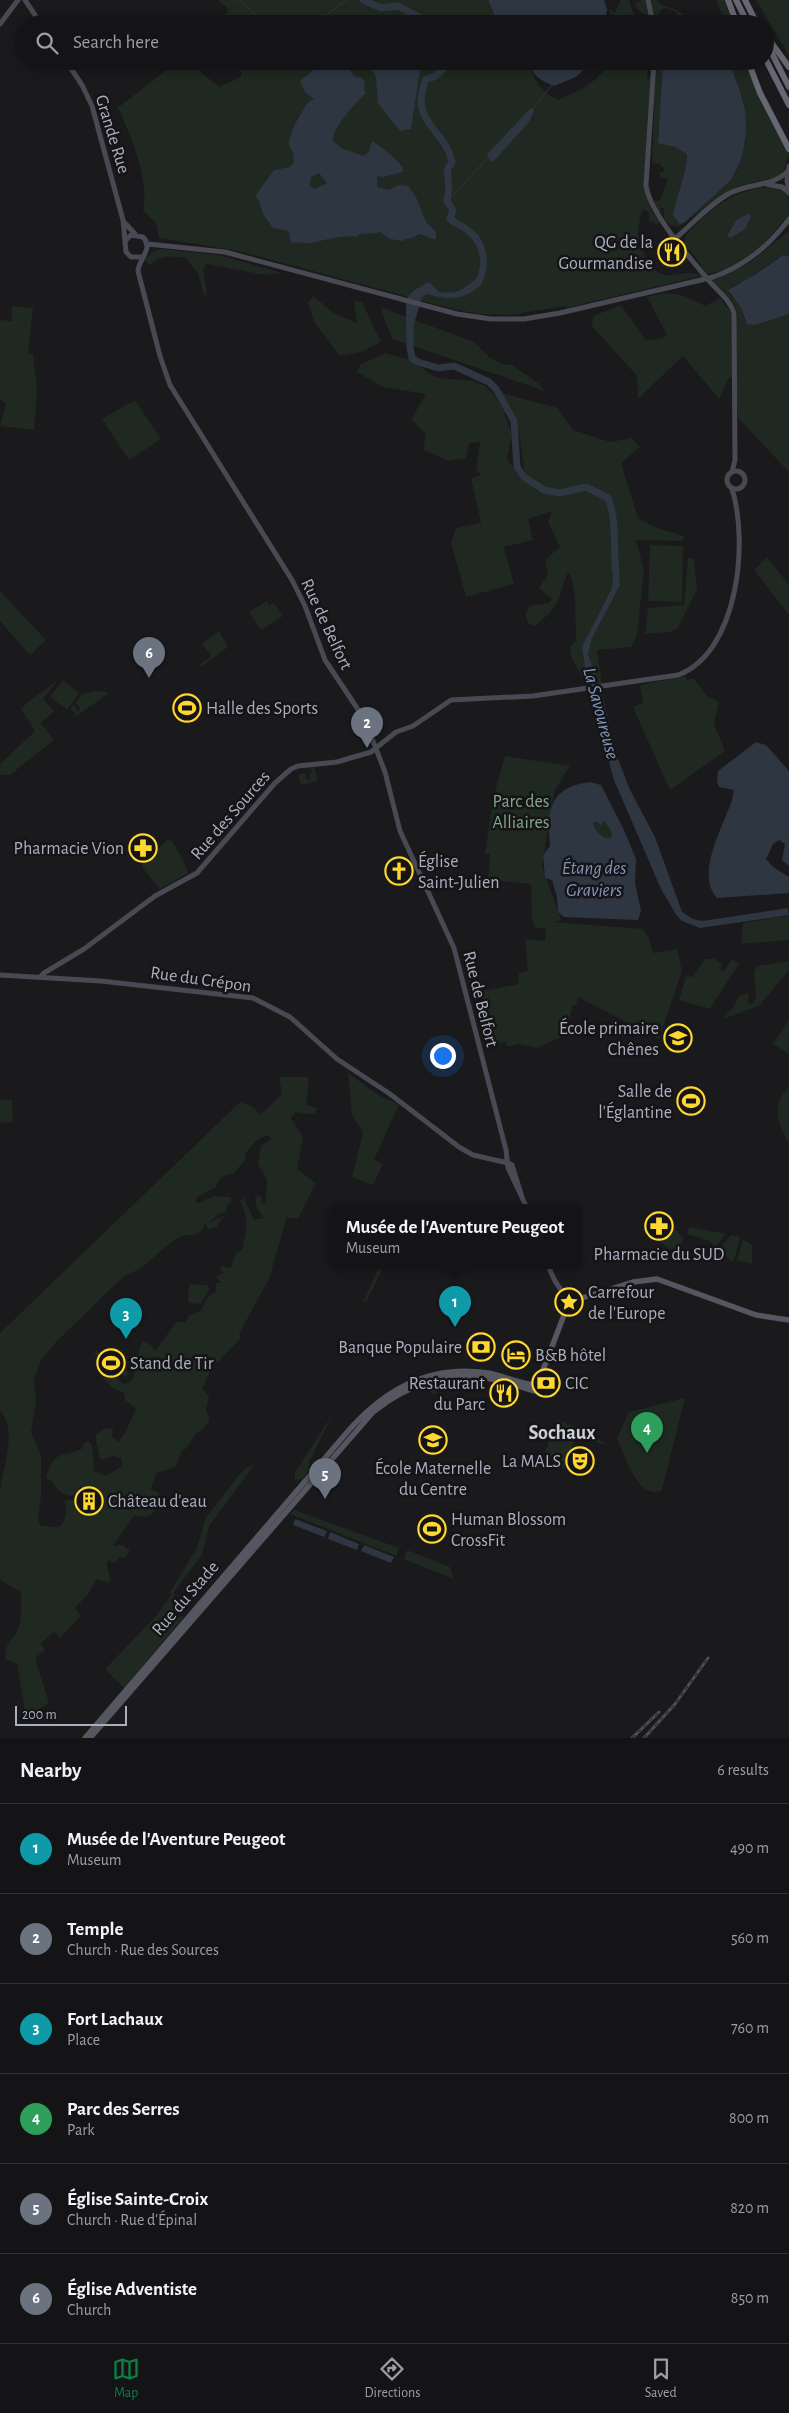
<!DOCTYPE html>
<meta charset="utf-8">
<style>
:root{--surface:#141315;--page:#212022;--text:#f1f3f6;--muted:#9d9ea0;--line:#333234;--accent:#0b8043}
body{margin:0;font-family:"Alegreya Sans",sans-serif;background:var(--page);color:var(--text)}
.scale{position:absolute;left:15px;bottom:12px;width:112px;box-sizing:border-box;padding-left:5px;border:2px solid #abaebd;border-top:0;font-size:14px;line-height:18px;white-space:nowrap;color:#abaebd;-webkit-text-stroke:4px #151417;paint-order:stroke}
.you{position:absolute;left:442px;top:1055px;width:18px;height:18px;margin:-12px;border:4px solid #fff;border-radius:50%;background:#1a73e8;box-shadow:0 0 0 8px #1a73e833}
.badge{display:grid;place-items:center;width:32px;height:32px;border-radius:50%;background:var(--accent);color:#fff;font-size:16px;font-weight:700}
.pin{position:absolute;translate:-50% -41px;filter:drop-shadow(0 1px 2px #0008)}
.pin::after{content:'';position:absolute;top:26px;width:18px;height:15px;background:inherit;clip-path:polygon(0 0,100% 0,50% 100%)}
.popup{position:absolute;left:329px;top:1204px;width:252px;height:65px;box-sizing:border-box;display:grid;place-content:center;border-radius:10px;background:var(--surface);filter:drop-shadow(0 1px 4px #0005);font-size:16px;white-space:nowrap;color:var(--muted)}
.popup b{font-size:19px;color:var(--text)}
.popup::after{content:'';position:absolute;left:50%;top:100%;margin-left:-10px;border:10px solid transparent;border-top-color:var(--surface)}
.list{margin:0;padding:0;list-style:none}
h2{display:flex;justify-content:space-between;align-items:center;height:65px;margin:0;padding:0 20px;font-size:21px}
h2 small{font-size:16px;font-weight:400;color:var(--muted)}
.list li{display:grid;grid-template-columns:32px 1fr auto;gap:15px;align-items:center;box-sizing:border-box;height:90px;padding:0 20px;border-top:1px solid var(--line)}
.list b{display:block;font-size:19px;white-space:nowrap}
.list p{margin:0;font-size:16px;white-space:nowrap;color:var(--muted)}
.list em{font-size:16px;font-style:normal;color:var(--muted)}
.icon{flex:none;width:28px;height:28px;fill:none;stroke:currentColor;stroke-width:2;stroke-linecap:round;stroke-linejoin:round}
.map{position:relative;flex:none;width:789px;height:1738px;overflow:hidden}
.search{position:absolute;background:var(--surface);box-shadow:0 2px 12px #0003;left:15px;right:15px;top:15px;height:55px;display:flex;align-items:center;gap:12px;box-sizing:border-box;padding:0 18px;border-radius:28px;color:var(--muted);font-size:19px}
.sheet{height:605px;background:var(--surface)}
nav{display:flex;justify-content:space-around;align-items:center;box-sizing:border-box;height:70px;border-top:1px solid var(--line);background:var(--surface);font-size:14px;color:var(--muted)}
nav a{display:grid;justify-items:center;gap:2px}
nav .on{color:var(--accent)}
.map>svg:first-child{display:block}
</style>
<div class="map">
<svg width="789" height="1738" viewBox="0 0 789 1738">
<rect width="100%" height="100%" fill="#1a191c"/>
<path fill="#1f2821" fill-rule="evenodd" d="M218 0H488L498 24H226L223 17 229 10Z
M621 0H629L635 17 643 24H613L609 9 615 12Z
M643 0H656C663 10 679 3 690 24H683L676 12 667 8 661 10 655 18C645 14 639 15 635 3Z
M716 0H725L733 24H722L723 16Z
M756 0H789V56Z
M178 61H193L200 72 220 87 242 76 238 61H529C533 79 541 93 558 100 583 89 595 84 611 61H647V79H650L644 189 652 212 660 222 658 224 649 221V213L646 210 642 211 638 229V245H640C644 251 645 259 649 264 667 287 683 266 701 276L566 308V306L510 315 478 314 449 308 239 251 159 238 156 223 143 211C150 181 130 133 117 106H120Z
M658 61H663L658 142 675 147 687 154C687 175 676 194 673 215L679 224 684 223 731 180 736 173 746 140 743 99 730 61H745L760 101 789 154 784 170 777 177 738 186 724 194 679 227 670 225 664 219V208H661L660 214 653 201 660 200 668 178H660V172H664L663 167H661L660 164 652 163 655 82Z
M771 187 779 188 788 196 789 214C768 240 742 270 706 274L698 260 686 247 684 238 686 235C710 208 735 189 771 187ZM749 213 750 220C746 228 736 237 727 237L736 220Z
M789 231V258L779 257 745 281 733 286 729 293 741 308 745 321 789 311V472L738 418 736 376 729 378 719 399 683 356 638 399 637 376 592 326 593 316 621 305 646 340 661 339 667 335 647 297C673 290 682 294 705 306L720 298 731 312 732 322H737C740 304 724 293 712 281L748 264Z
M163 249 219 255 282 273 265 275 207 264 203 270 207 292 205 299 198 274 186 258C170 256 162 254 150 265L144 260 154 251Z
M313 296 334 313 357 323 354 301 362 302 381 342 361 352 340 356 314 322 308 303Z
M12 306 33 308 28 353 33 354 37 388 34 430 0 426 6 403 0 400V320L12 321Z
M380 307 474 342 490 358 502 364 512 365 538 383 545 391 392 339Z
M385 353 413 361 430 374 439 378 473 381 485 386 495 396 502 407 512 435 507 459 520 477 525 475 517 419 501 393 558 408 573 430 610 442 632 438 640 447 621 463 638 518 654 527 684 536 683 541 636 540 644 570 637 635 631 647 597 650 602 684 587 686 572 659 570 647 576 640 575 595 570 573 567 574C558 602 559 606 535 626L528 623 525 614 530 606 549 603 552 599 539 588 548 575 545 560 560 547 548 522 552 511 528 519 533 540 504 547 514 584 466 597 451 543 456 528 481 523 471 478 481 475 476 469 480 442 469 443 466 458 448 461 424 450 425 433 411 419 426 394 383 387 357 372 360 365Z
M135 400 161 439 129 460 102 419Z
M650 545 683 546 682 602 648 601Z
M767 557 789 585V615L754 570Z
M688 558 694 559 697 590 677 629 669 632 645 634 648 608 684 605Z
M0 591 46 640 30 655 0 621Z
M267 601 269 605 274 603 283 616 261 630 249 612Z
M219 631 228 647 201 667 199 665 209 658 210 653 201 644Z
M685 676 687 680 693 678 706 695 719 702 714 724 725 751 670 790 633 707 643 703 640 685Z
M58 680 43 699 54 711 41 723 54 740 10 775H0V764L35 731 21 709C32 697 46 690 58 680Z
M63 680 79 693 67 710 50 697Z
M97 691 108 692V694L72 719 76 714 70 709 74 704 77 711 80 709 76 702 82 694Z
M505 756 570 766 554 792 542 866 561 920 553 922 643 929 649 938 653 953 677 949 682 971 659 1039 578 997 576 1005H573L565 1035C556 1040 547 1043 538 1048L518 1044 507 1047 506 1042 490 1044 482 991 518 984 519 973 528 971 525 939 545 941 546 929 535 927 532 919 531 884 488 880 490 854H485L493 799Z
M314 767 318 781 301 785 298 775 305 773 307 780 310 779 309 774 313 771 310 768Z
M603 820 612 832 611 838C601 839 597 832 593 824L595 821 602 824Z
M167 840 172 841C176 849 188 866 188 873L160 889 142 867 143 863Z
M789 915V940L741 944 743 923Z
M705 959H715L722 964 720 970 724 971 732 959 739 964 710 1009 679 1000 686 976 692 977Z
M789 961V970L759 1006 723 1019 733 1007 739 996 749 992 748 1003 752 1005 756 998 754 972 757 966Z
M789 1019V1054L773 1044Z
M348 1073 380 1096 399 1104 374 1160 383 1164 373 1185 352 1177 363 1132 352 1115Z
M279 1077H309L306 1105 317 1108 315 1115 296 1112 291 1118 303 1137 297 1169 316 1183 298 1219 287 1217 269 1279 239 1334 241 1338 219 1361 214 1363 202 1389 209 1396 206 1411 210 1419 203 1430 196 1433 186 1449 182 1450 176 1466C157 1476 159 1464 151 1489L159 1493 160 1504C151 1516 148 1519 134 1515L113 1546 123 1545 130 1551 124 1558 119 1557 115 1563 108 1560 107 1566 111 1580 108 1583 97 1579 88 1594 75 1608 81 1616 60 1638 54 1631 41 1644 45 1650 35 1658 49 1703 28 1715 25 1712 17 1664 5 1659C6 1645 7 1645 15 1635 23 1623 21 1605 21 1592L0 1580C0 1552 0 1523 0 1494 1 1470 19 1431 0 1411V1333L240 1102 253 1107 261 1114 282 1094ZM267 1135 271 1139 261 1146 258 1164 267 1180 265 1204 262 1203 261 1196 255 1197 256 1206 264 1218 254 1220 244 1198 240 1201C247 1215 249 1227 243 1242L244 1246 241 1251 237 1252 230 1268 221 1266 220 1269 224 1273 216 1276 221 1283H216V1292L208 1296 201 1310 188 1316 186 1323 177 1321 155 1351 151 1345 142 1341 136 1360 134 1376 131 1381 124 1384 105 1369 100 1374 111 1387 124 1393 125 1400 136 1409 125 1433 118 1442 112 1436 113 1428 104 1429 95 1435 100 1460 114 1456 121 1458 122 1466 106 1476 94 1471 92 1445 89 1441 84 1443 83 1448C62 1459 56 1447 46 1477 57 1484 60 1499 75 1495L80 1486 97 1500 91 1509 93 1514 90 1516 76 1501 67 1499 64 1501C68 1511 66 1520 59 1527L41 1526 38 1520 41 1496V1455L31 1432 36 1402 34 1380 41 1360 55 1343 124 1276 140 1269 174 1240 184 1235H194L203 1230 205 1223 208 1229 218 1227 220 1220 224 1218V1216L208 1223 219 1214 226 1212 227 1206 231 1202V1197L213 1196 199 1203 196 1202 197 1197 216 1187 219 1180 227 1174H233L245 1160V1154L256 1141Z
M789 1087V1144C778 1125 770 1105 789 1087Z
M0 1100H12L13 1122 0 1123Z
M689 1227 726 1234 715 1247 709 1241 687 1234Z
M674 1228 683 1238 680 1249 676 1254 661 1242Z
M731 1235 740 1237 734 1261 730 1260 719 1249Z
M743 1239 752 1245V1264L737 1260Z
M379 1266H384L366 1302 361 1299H365Z
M189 1284 206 1285 210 1288 201 1304 188 1303Z
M96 1350 129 1373 126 1377 94 1353Z
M441 1382 435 1395 421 1386Z
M685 1398 662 1490C639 1503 623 1452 617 1438L629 1412Z
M334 1412 310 1460 309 1468H312L302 1479 295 1480V1472Z
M557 1420 579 1428 564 1469 545 1452Z
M587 1432 599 1439 605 1445 586 1439Z
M255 1464 209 1526 202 1555 174 1592 179 1618 186 1614 124 1688 105 1669 156 1616 171 1595 170 1592 197 1548 206 1517 244 1469Z
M294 1510 399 1548 396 1556 290 1514Z
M407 1550 450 1567 454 1579 404 1559Z"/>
<path fill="#2e3642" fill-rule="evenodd" d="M488 0H604L607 9 605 24H498Z
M371 16 379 18 386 24H360Z
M320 61 345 62 354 76 362 78 365 82 364 91 366 93C353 106 337 122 332 140L341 148 364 156 369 151 372 141C383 148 395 157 403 168V172L383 177 377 176V187L388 190 399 185 408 186 416 197 426 222 436 232V240L420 234 412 238 404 239V241L390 239 379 231 377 233 359 234 357 237C345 234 325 240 311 243 305 244 299 241 292 243L290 240 289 231 273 228 263 214 259 201 255 196 274 170 290 167 294 162 293 152 289 146V140L295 124 307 103 314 99 306 93 300 81 320 65ZM319 173 327 183 315 189 310 186 311 177Z
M367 61H409L407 64 409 67 420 70 411 129 400 131 378 103 376 77Z
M529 61H593L576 77 554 86C541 81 532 76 529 61Z
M663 61H730C733 74 739 85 742 98 750 124 746 157 731 180L684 223 679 224 673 215C676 195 687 174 687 154L675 147 658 143Z
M531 108 534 111 529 122 493 162 489 159 487 154Z
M749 213 751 217 745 229 731 238 727 236 736 220Z
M783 255 789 257V314L755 325 747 324 741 308 728 290 756 274Z
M481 276 482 284C465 300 449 301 427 294L422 297 414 324 410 327 406 325C406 295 403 296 429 282L439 292C464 295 463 286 481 276Z
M614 565 618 567 620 585 592 638 588 654 604 702 618 759 630 790 655 837 682 912 693 919 702 921 788 908 789 915 700 928 682 921 677 916 661 889 614 780 603 740 598 712 586 674 582 647 612 588Z
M756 742 766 745 789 771V866L782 860 785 844 779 840 773 844 766 859 773 867 789 877V893L717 898C695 874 723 827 732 800L734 790 719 787 717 781 718 771Z
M590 782 601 785 624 830 636 859 635 883 641 911 638 920 564 917 558 912 557 897 552 880 545 878 543 855 550 846C546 810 550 787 590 782ZM603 820 612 832 611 838C601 839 597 832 593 824L595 821 602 825Z
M295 1519 327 1531 324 1537 293 1525Z
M330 1532 359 1544 357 1550 328 1539Z
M364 1545 394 1557 391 1563 361 1551Z"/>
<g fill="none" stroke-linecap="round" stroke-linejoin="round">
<path stroke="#2e3642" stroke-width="1" d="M239 0 263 21 269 23 280 19 290 24
M311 24 324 17 346 0
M532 110 552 85
M447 201 489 157"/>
<path stroke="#2e3642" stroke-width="7" d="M363 0 381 8 398 6 425 20 440 24
M447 61C443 70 436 78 426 79 408 123 445 128 452 162L447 170 449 188 447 201 453 210 450 219C456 224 464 226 470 232 485 244 487 267 478 283
M410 320V347L412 358 418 362 438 368 454 366 489 382 496 389 514 421 517 467 524 477 544 490 560 493 586 487 608 498C617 518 613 550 616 573"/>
<path stroke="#484952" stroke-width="5" d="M25 0 41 24
M648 0 653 24
M0 24 18 0
M66 61 82 85 92 106 123 220 125 241
M654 61 646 185C649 213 692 260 710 282 719 292 730 300 734 313L735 460 732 472
M789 166 787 180 789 193
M766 184 782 187 788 192
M124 222 135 234
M676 238C693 223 710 204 730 193 749 183 773 187 788 171
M148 244 225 252 457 314 491 319H524L560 313 701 280
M141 257H131L126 252 125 241 131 235 143 237C154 249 139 258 138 271L160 356 170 385 292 580 305 606 325 660 361 714 373 741 385 772 400 831 454 948 506 1150 508 1168 527 1208
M713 277C745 266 769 246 789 219
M727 480a9 9 0 1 1 18 0a9 9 0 1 1-18 0Z
M0 975 101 981 253 998 290 1017 337 1059 390 1094 459 1147 473 1155 508 1163
M40 977 44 973 84 949 155 896 197 873 275 783 291 769 298 766 337 762 371 752 396 732 413 726 451 700 533 696 678 675C738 653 749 542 732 489
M508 1163 512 1165 522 1197
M548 1266 555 1281 569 1302"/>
<path stroke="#565661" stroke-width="5.5" d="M569 1302 633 1282 657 1279 756 1315 789 1320
M85 1738 349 1430C386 1388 431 1364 488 1373 504 1376 520 1384 537 1385
M90 1738 373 1412C409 1383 452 1369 497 1380 510 1383 522 1388 535 1391L569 1302"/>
<path stroke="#666773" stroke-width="6" d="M728 0 737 24
M736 0 748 24
M745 0 757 24
M765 34 789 67
M765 40 789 87
M765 58 789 105
M748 61 760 93 789 149"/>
<g stroke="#4d4e57" stroke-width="3">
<path id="rail" d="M632 1738 659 1712
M644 1738 675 1704 708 1658"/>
</g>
<use href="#rail" stroke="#151417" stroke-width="1" stroke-dasharray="4" stroke-linecap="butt"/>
<path stroke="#484952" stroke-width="5" d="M701 280 713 277"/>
</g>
<defs>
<g id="restaurant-ring" transform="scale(1.4375)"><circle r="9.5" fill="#151417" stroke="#ffd82f" stroke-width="1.5"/><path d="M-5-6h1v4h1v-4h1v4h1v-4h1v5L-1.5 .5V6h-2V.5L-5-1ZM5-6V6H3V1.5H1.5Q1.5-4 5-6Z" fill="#ffd82f"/></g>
<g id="stadium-ring" transform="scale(1.4375)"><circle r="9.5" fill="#151417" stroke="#ffd82f" stroke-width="1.5"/><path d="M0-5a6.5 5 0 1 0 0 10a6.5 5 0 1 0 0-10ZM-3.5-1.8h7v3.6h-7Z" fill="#ffd82f"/></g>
<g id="pharmacy-ring" transform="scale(1.4375)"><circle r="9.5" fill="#151417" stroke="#ffd82f" stroke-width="1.5"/><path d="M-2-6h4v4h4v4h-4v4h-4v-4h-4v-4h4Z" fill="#ffd82f"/></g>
<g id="church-ring" transform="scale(1.4375)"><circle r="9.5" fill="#151417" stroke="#ffd82f" stroke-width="1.5"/><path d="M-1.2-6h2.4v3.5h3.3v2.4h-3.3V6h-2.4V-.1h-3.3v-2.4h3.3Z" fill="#ffd82f"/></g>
<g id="school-ring" transform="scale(1.4375)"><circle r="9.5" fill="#151417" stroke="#ffd82f" stroke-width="1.5"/><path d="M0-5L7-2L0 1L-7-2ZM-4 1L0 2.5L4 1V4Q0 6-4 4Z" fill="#ffd82f"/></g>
<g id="sight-ring" transform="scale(1.4375)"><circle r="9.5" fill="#151417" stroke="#ffd82f" stroke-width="1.5"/><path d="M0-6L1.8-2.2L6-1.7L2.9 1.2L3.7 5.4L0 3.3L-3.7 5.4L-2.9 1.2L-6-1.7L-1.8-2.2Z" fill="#ffd82f"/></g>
<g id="bank-ring" transform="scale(1.4375)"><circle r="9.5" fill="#151417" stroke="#ffd82f" stroke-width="1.5"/><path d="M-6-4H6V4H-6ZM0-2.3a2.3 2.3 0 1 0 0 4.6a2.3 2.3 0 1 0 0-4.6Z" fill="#ffd82f"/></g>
<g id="hotel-ring" transform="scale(1.4375)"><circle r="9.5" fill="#151417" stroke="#ffd82f" stroke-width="1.5"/><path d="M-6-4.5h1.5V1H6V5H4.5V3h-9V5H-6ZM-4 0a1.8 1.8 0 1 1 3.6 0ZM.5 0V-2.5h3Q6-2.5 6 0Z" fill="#ffd82f"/></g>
<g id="theatre-ring" transform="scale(1.4375)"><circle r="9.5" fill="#151417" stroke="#ffd82f" stroke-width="1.5"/><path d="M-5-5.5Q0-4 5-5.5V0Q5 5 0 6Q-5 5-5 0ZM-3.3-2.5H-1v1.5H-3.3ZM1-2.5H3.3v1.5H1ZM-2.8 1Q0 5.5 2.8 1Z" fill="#ffd82f"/></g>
<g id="building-ring" transform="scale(1.4375)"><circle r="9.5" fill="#151417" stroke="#ffd82f" stroke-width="1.5"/><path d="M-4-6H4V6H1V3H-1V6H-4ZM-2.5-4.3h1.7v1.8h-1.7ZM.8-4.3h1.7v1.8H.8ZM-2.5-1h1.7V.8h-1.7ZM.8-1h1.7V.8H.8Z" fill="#ffd82f"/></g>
</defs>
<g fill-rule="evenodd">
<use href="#restaurant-ring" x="672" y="252"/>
<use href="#stadium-ring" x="187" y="708"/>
<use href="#pharmacy-ring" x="143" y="848"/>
<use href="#church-ring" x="399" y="871"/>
<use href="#school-ring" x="678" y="1038"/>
<use href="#stadium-ring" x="691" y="1101"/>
<use href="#pharmacy-ring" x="659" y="1226"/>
<use href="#sight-ring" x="569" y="1302"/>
<use href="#bank-ring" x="481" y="1347"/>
<use href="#hotel-ring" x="516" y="1355"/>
<use href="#stadium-ring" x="111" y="1363"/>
<use href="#bank-ring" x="546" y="1383"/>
<use href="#restaurant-ring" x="504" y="1393"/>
<use href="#school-ring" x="433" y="1440"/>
<use href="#theatre-ring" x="580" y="1461"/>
<use href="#building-ring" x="89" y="1501"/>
<use href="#stadium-ring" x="432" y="1529"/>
</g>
<g text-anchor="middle" stroke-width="5" stroke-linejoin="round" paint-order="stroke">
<g font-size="18" fill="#abaebd" stroke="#151417">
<text transform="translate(113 134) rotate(73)" y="6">Grande Rue</text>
<text transform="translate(327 624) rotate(65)" y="6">Rue de Belfort</text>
<text transform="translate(230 815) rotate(-49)" y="6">Rue des Sources</text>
<text transform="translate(201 979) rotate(8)" y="6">Rue du Crépon</text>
<text transform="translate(481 999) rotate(76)" y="6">Rue de Belfort</text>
<text transform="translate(185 1598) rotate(-49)" y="6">Rue du Stade</text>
</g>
<g font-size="18" fill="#abaebd" stroke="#151417" text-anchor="start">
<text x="653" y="248" text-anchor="end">QG de la<tspan x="653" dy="21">Gourmandise</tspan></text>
<text x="206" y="714">Halle des Sports</text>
<text x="124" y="854" text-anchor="end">Pharmacie Vion</text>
<text x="418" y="867">Église<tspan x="418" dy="21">Saint-Julien</tspan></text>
<text x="659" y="1034" text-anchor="end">École primaire<tspan x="659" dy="21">Chênes</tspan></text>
<text x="672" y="1097" text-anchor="end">Salle de<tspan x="672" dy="21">l'Églantine</tspan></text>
<text x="659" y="1260" text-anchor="middle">Pharmacie du SUD</text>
<text x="588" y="1298">Carrefour<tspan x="588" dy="21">de l'Europe</tspan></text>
<text x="462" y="1353" text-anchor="end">Banque Populaire</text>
<text x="535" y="1361">B&amp;B hôtel</text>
<text x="130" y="1369">Stand de Tir</text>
<text x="485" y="1389" text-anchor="end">Restaurant<tspan x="485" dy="21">du Parc</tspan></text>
<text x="565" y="1389">CIC</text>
<text x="561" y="1467" text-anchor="end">La MALS</text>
<text x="433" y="1474" text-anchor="middle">École Maternelle<tspan x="433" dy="21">du Centre</tspan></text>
<text x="108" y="1507">Château d'eau</text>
<text x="451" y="1525">Human Blossom<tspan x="451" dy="21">CrossFit</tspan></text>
</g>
<g font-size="18" fill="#80a989" stroke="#151417">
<text x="521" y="807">Parc des<tspan x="521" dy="21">Alliaires</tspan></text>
</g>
<g font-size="19" font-style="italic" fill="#7f96ba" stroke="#151417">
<text transform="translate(602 713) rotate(75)" y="7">La Savoureuse</text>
<text x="594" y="874">Étang des<tspan x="594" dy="22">Graviers</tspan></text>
</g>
<g font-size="20" font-weight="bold" fill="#ccced8" stroke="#151417">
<text x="562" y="1439">Sochaux</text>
</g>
</g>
</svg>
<div class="scale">200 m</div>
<div class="you"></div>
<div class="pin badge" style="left:455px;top:1327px;background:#0f9aa8">1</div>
<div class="popup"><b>Musée de l'Aventure Peugeot</b>Museum</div>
<div class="pin badge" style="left:367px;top:748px;background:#6b7280">2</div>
<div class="pin badge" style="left:126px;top:1339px;background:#0f9aa8">3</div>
<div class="pin badge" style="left:647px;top:1453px;background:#2e9e5b">4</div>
<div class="pin badge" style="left:325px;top:1499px;background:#6b7280">5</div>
<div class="pin badge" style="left:149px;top:678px;background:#6b7280">6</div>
<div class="search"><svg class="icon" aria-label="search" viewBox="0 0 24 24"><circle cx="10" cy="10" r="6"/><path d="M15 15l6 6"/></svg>Search here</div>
</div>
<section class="sheet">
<h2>Nearby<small>6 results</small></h2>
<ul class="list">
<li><span class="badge" style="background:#0f9aa8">1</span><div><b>Musée de l'Aventure Peugeot</b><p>Museum</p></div><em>490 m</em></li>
<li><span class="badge" style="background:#6b7280">2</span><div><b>Temple</b><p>Church · Rue des Sources</p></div><em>560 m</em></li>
<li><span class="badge" style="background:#0f9aa8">3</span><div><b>Fort Lachaux</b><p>Place</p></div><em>760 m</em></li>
<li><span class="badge" style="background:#2e9e5b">4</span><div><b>Parc des Serres</b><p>Park</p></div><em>800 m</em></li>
<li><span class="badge" style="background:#6b7280">5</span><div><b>Église Sainte-Croix</b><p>Church · Rue d'Épinal</p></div><em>820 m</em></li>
<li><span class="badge" style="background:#6b7280">6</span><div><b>Église Adventiste</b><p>Church</p></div><em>850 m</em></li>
</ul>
</section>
<nav>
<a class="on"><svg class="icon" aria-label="map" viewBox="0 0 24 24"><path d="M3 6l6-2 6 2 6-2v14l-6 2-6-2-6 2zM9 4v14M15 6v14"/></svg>Map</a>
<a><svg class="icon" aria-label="directions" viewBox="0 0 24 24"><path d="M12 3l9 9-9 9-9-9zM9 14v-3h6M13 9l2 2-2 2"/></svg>Directions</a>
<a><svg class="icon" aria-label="saved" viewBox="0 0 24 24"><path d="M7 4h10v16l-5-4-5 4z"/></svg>Saved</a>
</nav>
